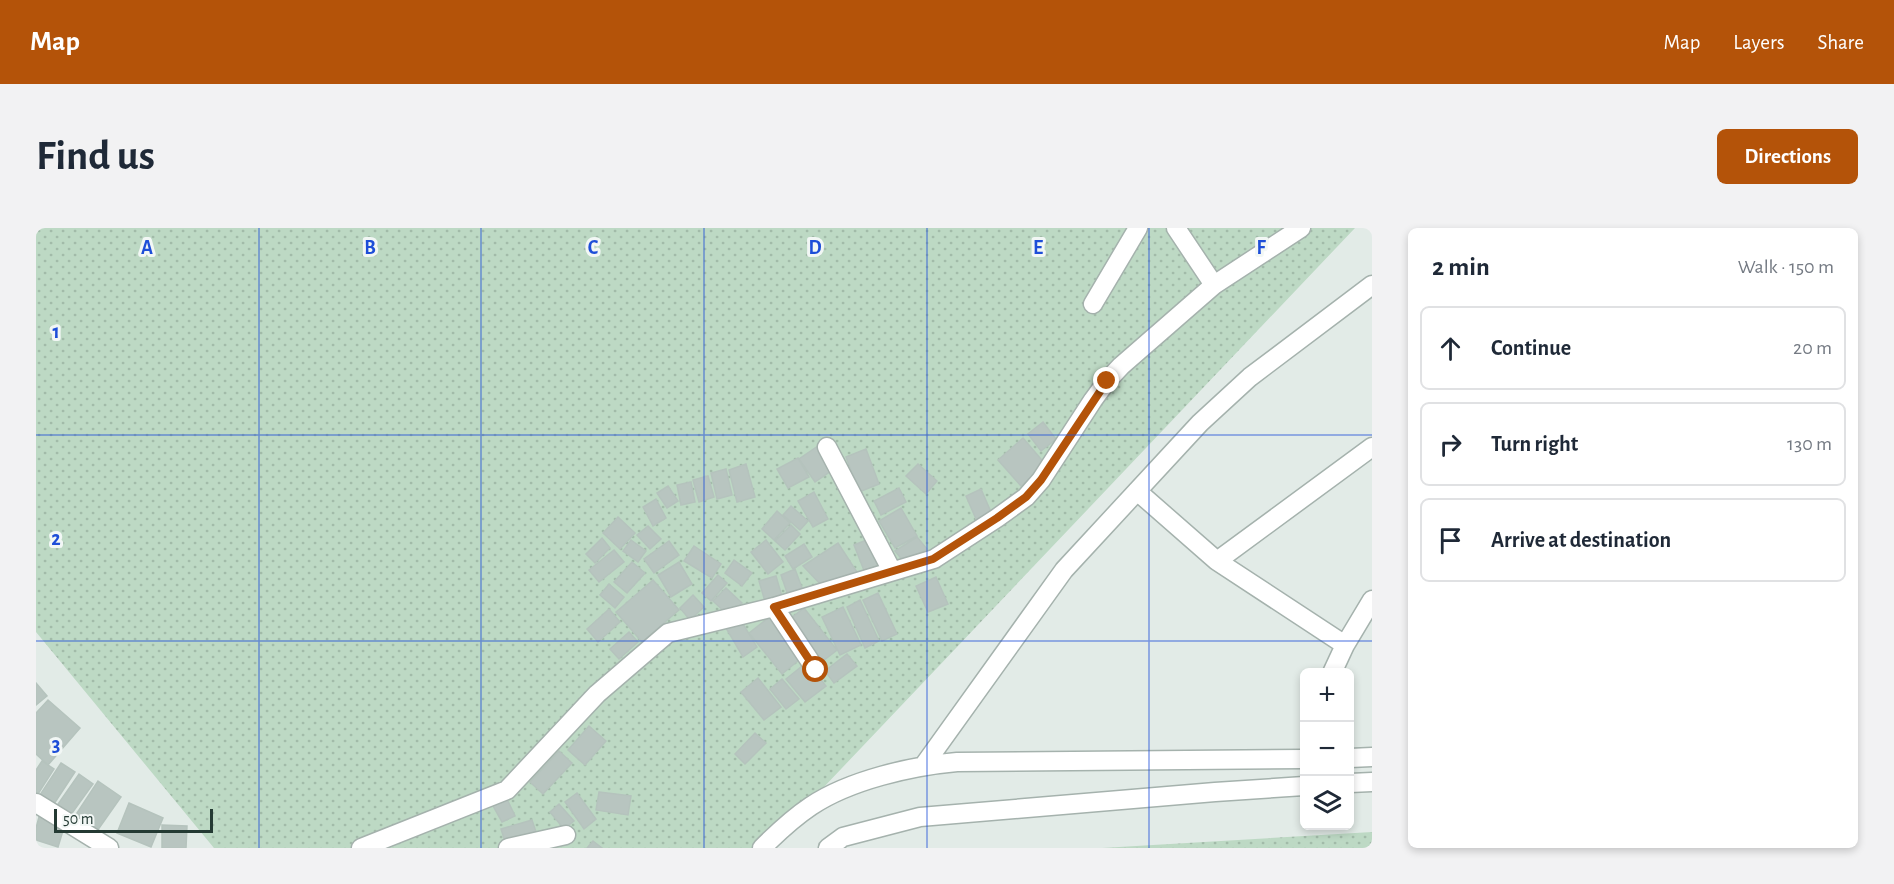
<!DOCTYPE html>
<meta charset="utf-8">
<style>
:root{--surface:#fff;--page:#f2f2f3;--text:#1f2937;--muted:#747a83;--line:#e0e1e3;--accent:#b45309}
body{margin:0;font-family:"Alegreya Sans",sans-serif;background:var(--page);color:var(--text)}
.controls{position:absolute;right:18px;bottom:18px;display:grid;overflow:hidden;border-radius:9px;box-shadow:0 3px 9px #0003}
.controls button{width:54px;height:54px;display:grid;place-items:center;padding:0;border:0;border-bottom:2px solid var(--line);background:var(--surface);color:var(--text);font:30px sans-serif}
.scale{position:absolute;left:18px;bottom:15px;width:159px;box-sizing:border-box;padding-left:6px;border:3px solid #243a33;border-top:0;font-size:16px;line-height:21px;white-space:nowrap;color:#243a33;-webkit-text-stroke:4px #f2f7f5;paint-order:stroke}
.stop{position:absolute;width:18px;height:18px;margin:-14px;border:4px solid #b45309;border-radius:50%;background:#fff}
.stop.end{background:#b45309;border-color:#fff;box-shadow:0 2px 6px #0008}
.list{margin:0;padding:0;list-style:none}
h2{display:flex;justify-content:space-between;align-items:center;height:78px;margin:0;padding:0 24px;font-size:26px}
h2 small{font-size:20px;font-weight:400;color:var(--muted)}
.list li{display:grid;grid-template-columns:39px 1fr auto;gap:18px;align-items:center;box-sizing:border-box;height:84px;margin:0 12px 12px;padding:0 12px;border:2px solid var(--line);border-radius:9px}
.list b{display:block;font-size:22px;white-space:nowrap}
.list em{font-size:20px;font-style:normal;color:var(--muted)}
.icon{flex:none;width:33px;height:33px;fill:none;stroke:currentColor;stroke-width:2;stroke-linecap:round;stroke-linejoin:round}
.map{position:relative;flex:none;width:1336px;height:620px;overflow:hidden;border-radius:9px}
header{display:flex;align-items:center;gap:36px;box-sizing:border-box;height:84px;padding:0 30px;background:var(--accent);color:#fff}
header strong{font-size:28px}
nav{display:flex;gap:33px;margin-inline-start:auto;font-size:21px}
.intro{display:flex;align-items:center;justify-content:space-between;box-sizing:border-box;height:144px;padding:0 36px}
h1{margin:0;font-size:42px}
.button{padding:15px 27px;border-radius:9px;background:var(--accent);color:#fff;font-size:21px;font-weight:700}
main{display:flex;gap:36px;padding:0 36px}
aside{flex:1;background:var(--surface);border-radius:9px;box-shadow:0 3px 9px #0003}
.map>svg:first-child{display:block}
</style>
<header>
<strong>Map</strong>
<nav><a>Map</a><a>Layers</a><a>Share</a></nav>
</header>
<div class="intro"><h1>Find us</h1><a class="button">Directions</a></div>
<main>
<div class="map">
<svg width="1336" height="620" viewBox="0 0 1336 620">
<defs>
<pattern id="grass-dots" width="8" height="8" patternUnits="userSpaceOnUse" patternTransform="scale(1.5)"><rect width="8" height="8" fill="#bdd9c4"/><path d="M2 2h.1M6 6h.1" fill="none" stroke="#a2bba9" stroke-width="1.8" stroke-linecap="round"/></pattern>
</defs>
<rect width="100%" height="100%" fill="#e2ebe7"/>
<path fill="url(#grass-dots)" d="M0 0H1319L730 620H178L0 404Z
M1336 604V620H1066Z"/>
<path fill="#b8c5c0" stroke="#b5c3bd" stroke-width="1.5" d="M1007 194 1020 211 1005 223 992 206Z
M987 210 1010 237 985 258 962 232Z
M782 218 798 241 779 254 763 231Z
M830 221 843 256 823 264 810 229Z
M762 230 773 249 752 260 741 241Z
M710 236 719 269 701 274 693 242Z
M882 236 901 253 890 266 870 248Z
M690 241 696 267 681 271 675 245Z
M672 248 678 269 663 274 657 252Z
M655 254 659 274 645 277 641 257Z
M632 258 642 273 631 280 621 265Z
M863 260 870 274 845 287 838 273Z
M945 261 955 284 940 291 930 268Z
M778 264 792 291 777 299 762 273Z
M620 271 630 290 617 298 607 279Z
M755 278 772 293 764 302 747 287Z
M865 280 881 308 859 320 843 293Z
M741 283 754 295 738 312 726 301Z
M582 289 599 305 584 321 567 305Z
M755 297 764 306 749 322 739 313Z
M612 298 625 311 614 321 601 307Z
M881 309 891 321 868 334 859 323Z
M566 310 574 320 559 335 550 326Z
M833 311 843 337 829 345 818 317Z
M595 312 610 323 602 334 587 323Z
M730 312 747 334 732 346 715 324Z
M633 313 643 327 618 345 608 331Z
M802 315 821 344 785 357 767 338Z
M768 316 776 329 757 341 749 328Z
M658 318 685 336 676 350 648 333Z
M578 322 588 334 563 354 553 342Z
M698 332 716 345 706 358 689 345Z
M596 334 609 345 591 365 578 354Z
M643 334 656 356 635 369 622 347Z
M759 341 769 368 754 373 745 347Z
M682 347 691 355 675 373 666 365Z
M740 348 747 372 730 377 723 353Z
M900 349 912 376 892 384 880 358Z
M617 352 643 382 606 414 580 384Z
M573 356 588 369 579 380 564 367Z
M690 360 706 375 693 388 677 373Z
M842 365 861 406 846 413 827 372Z
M657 367 668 379 654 392 644 380Z
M824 372 843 413 829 420 811 379Z
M807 379 825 417 804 427 786 389Z
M768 380 801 422 783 436 750 394Z
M573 381 584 394 562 414 551 401Z
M736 387 768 428 746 446 713 405Z
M704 391 721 419 707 429 690 400Z
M593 404 602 414 583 431 574 421Z
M811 426 821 438 798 455 789 443Z
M771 434 790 458 769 474 750 451Z
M722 450 745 479 728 492 705 464Z
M746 451 763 471 750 481 734 461Z
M0 455 11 468 0 477Z
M12 472 44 500 12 537 0 526V485Z
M553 498 570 513 549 537 532 522Z
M719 505 730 515 709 536 699 526Z
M523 523 536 535 507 566 494 554Z
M6 533 18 541 0 569V542Z
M25 535 39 544 16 579 2 570Z
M43 546 57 556 34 588 20 579Z
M62 553 85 569 59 606 37 591Z
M563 564 595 568 592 587 560 582Z
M541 565 560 591 548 601 529 574Z
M470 569 479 588 466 594 456 576Z
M93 575 127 590 115 619 81 605Z
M523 576 538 593 528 601 514 584Z
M3 589 29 596 22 619 0 612V600Z
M496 592 502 610 471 620 465 601Z
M126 597 151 598 150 620H126Z
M557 613 566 620H551Z"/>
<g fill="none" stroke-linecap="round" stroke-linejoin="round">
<g stroke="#a5b2ad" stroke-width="21">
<path id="minor" d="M1140 0 1178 57
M1057 76 1102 0
M791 219 856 343
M1101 263 1181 333 1336 219
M1181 333 1309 417 1336 372
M738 379 780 442
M1296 445 1309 417
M1314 530 1336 529
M888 537 1028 342 1164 195 1214 149 1336 57
M1314 555 1336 554
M0 575 73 620
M325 620 471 562 561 466 632 405 738 379 898 331 961 290 990 269 1005 252 1057 172 1071 153 1085 138 1178 57 1265 0
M472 620 530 607
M726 620C741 605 757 590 775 578 814 552 876 538 921 534L1268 531
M792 620 807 609 884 589 1179 564 1268 558"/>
</g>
<use href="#minor" stroke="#fff" stroke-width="18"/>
</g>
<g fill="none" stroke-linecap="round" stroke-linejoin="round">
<path stroke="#b45309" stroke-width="8" d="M780 442 738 379 897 331 961 290 990 269 1005 252 1071 153"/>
</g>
<path fill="none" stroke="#1d4ed8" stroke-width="1.5" stroke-opacity="0.55" d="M223 0V620M445 0V620M668 0V620M891 0V620M1113 0V620M0 207H1336M0 413H1336"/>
<g font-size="20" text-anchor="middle" font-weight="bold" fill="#1d4ed8" stroke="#f2f7f5" stroke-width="6" stroke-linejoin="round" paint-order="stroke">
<text x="111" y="26">A</text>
<text x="334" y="26">B</text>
<text x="557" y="26">C</text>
<text x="779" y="26">D</text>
<text x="1002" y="26">E</text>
<text x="1225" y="26">F</text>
<text x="20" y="110">1</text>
<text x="20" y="317">2</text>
<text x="20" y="523">3</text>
</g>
</svg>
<div class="controls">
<button>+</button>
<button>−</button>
<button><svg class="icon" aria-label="layers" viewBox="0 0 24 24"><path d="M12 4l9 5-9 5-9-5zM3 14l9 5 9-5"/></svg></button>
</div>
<div class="scale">50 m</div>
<div class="stop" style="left:780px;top:442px"></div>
<div class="stop end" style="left:1071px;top:153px"></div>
</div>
<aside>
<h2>2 min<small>Walk · 150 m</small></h2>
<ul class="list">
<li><svg class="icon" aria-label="ahead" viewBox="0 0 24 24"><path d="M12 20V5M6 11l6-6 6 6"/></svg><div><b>Continue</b></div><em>20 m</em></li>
<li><svg class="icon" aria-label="right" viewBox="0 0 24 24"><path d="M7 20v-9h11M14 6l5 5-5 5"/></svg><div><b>Turn right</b></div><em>130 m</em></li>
<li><svg class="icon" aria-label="arrive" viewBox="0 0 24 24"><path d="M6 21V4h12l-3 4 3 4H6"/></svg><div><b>Arrive at destination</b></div></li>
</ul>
</aside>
</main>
